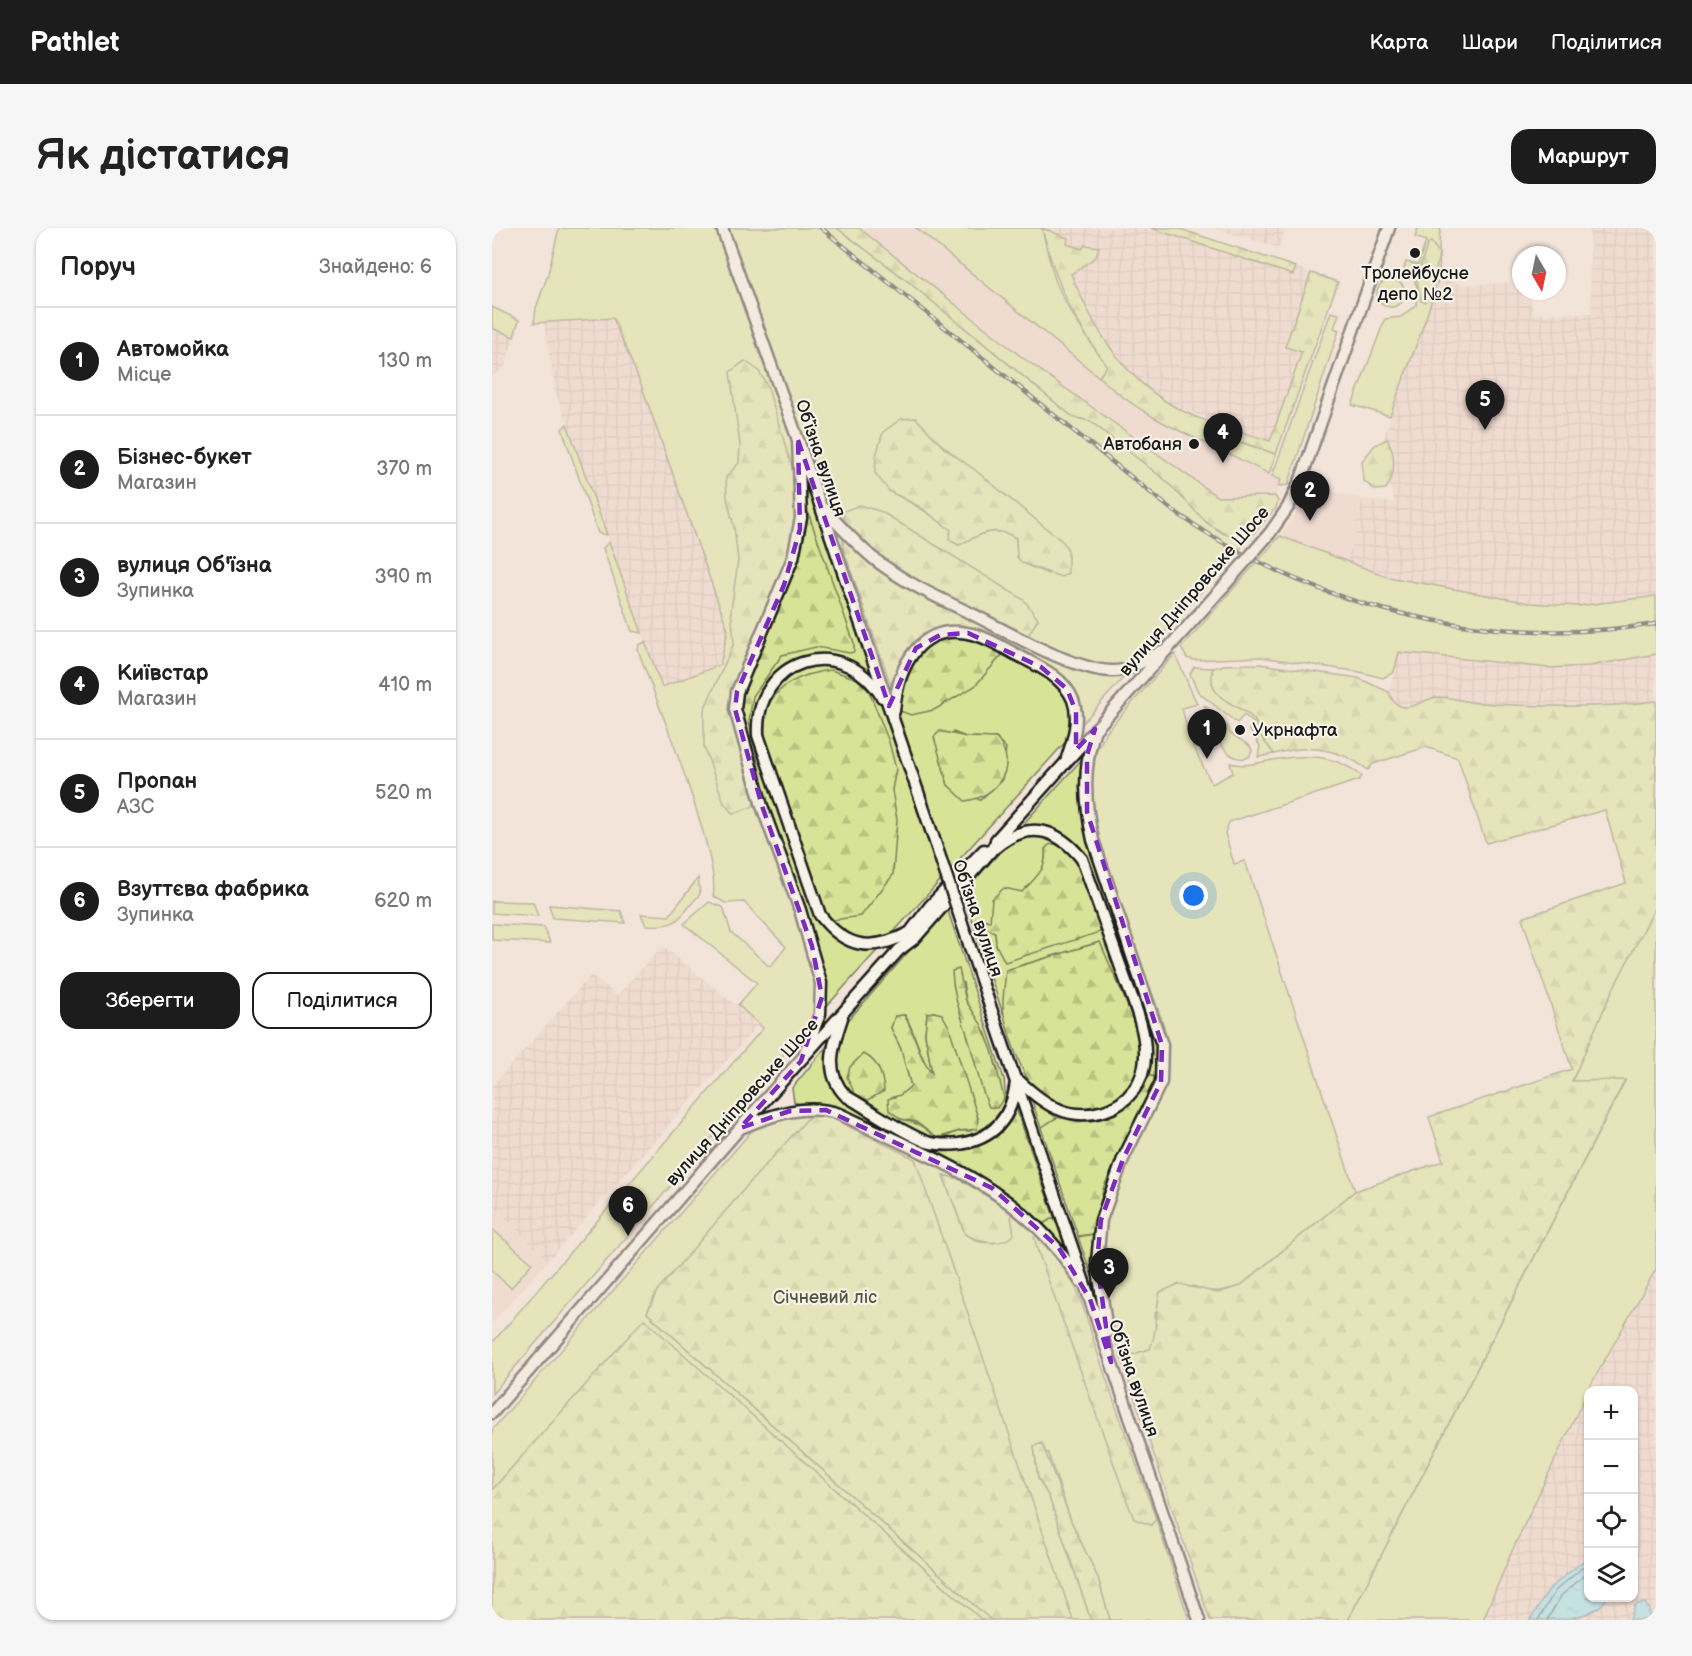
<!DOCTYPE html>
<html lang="uk">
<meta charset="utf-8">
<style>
:root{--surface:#fff;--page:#f6f6f6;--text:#222;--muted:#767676;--line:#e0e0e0;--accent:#1c1c1c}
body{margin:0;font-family:"Balsamiq Sans",sans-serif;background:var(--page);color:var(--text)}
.controls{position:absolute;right:18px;bottom:18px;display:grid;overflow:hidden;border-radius:12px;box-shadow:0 2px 4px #0004}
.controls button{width:54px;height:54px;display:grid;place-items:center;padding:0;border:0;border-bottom:2px solid var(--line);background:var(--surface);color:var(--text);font:30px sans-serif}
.compass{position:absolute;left:1020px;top:18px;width:54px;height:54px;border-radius:50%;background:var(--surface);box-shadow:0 2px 4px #0004;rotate:171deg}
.you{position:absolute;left:702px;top:668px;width:21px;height:21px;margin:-15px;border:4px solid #fff;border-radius:50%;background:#1a73e8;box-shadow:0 0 0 9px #1a73e833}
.badge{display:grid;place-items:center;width:39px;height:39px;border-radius:50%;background:var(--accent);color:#fff;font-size:20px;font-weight:700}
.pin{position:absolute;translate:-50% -50px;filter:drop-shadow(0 2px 3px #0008)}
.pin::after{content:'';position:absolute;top:32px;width:21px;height:18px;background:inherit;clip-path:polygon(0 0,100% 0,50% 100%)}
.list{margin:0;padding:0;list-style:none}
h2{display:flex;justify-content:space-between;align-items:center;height:78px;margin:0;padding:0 24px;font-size:26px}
h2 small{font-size:20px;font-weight:400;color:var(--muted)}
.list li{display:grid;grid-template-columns:39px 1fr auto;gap:18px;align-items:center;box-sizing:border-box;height:108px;padding:0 24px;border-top:2px solid var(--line)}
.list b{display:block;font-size:22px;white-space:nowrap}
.list p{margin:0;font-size:20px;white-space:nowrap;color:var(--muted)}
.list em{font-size:20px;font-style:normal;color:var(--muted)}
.actions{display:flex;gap:12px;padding:18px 24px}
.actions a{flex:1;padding:14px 0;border:2px solid var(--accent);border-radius:18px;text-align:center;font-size:21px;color:var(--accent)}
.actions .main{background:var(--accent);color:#fff}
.icon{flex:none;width:33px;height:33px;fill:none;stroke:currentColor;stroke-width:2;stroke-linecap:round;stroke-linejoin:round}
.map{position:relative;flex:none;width:1164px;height:1392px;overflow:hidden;border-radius:18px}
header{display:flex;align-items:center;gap:36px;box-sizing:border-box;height:84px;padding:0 30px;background:var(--accent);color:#fff}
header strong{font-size:28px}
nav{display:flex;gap:33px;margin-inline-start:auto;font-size:21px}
.intro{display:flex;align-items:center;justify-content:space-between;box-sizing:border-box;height:144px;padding:0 36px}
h1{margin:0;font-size:42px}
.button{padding:15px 27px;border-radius:18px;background:var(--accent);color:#fff;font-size:21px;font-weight:700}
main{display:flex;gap:36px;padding:0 36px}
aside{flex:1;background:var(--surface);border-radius:18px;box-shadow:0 2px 4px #0004}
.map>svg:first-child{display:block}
</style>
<header>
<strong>Pathlet</strong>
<nav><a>Карта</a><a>Шари</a><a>Поділитися</a></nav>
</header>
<div class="intro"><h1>Як дістатися</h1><a class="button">Маршрут</a></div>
<main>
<aside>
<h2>Поруч<small>Знайдено: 6</small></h2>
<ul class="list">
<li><span class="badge">1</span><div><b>Автомойка</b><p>Місце</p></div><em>130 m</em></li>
<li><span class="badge">2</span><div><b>Бізнес-букет</b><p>Магазин</p></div><em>370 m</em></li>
<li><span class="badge">3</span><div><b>вулиця Об'їзна</b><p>Зупинка</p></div><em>390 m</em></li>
<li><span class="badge">4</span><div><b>Київстар</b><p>Магазин</p></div><em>410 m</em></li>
<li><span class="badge">5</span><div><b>Пропан</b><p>АЗС</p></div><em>520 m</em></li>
<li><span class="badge">6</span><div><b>Взуттєва фабрика</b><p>Зупинка</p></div><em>620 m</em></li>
</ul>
<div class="actions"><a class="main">Зберегти</a><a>Поділитися</a></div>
</aside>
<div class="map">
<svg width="1164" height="1392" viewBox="0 0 1164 1392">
<defs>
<pattern id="industrial-grid" width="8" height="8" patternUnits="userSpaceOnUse" patternTransform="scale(1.5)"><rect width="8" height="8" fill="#ecd1c6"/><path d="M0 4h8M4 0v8" fill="none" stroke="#cab3aa"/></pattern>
<pattern id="forest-firs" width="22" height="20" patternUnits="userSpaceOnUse" patternTransform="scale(1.5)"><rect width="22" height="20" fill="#d7e497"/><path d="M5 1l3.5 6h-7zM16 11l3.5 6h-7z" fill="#b8c382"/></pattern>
<pattern id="water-ripples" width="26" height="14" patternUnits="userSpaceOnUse" patternTransform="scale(1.5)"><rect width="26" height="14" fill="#8fddee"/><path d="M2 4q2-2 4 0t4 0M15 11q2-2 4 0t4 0" fill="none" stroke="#7bbdcc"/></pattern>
</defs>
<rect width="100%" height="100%" fill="#f2e4d9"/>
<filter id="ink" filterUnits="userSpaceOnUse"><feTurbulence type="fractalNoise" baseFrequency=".0167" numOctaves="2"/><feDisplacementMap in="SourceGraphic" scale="12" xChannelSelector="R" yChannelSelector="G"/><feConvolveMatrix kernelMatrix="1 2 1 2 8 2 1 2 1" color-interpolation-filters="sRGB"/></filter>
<g filter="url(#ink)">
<path fill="#ecd1c6" d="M367 0H424L641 177 679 201 789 252 783 268 726 269 531 130Z
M817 257 871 271 861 303 865 306 854 333 788 308 801 291Z
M0 976 56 1033 0 1095Z"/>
<path fill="url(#industrial-grid)" d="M550 0H659L801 47 804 39 819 45 793 118 810 124 778 213 679 177 649 155 615 116 588 68 579 45 585 43 590 21 575 16 576 10Z
M724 0H793L787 20Z
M1098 0H1164V368L1086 378 1038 375 896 349 854 333 865 306 861 304 871 271 903 275 897 256 902 242V231L898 215 892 209 946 50 972 57 1029 54V63H1036L1041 86 1099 85Z
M121 89 150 159 236 403 228 437 170 460 63 162 52 94Z
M0 100 22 109 13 138 0 149Z
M907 424 1057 440 1097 438 1164 426V473L1139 477 1054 478 986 475 946 469 919 478 908 479 899 472 897 464Z
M171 718 267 796 56 1033 0 976V858L99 747 125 767Z
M1164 1043V1392H991L1020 1323 1096 1166V1370H1142V1162H1098Z"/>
<path fill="#d7e497" stroke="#7a805a" stroke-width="1.5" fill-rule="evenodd" d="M67 0H345L413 51 581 189 598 193 674 252 715 295 731 305 754 314 297 820 0 1166V1115L271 800 246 777 265 755 192 696 217 674 231 679 239 704 278 739 294 719 252 674 233 675 221 668C230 630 162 467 146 422L147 417 153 414 170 459 228 437 236 402 150 159 121 90 42 95 44 80 56 46ZM438 207 525 279 535 283 556 346 537 338 525 329 524 310C503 297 487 306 467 317L457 312 459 302C439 286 419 274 397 263ZM461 504 474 509 504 510 514 520 510 552 488 572 456 557 453 544Z
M424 0H550C554 18 558 37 564 54 577 85 596 111 615 138L607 149Z
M926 0H949C944 17 950 33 946 50 935 95 913 144 898 188L860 177 893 91 909 89 924 77C927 61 925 50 912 40L914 34 926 37 934 13 923 9Z
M885 65a14 14 0 1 1 28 0a14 14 0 1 1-28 0Z
M0 79 27 92 22 109 0 100Z
M839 84 847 86 842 100 847 102 796 257 786 258 789 252 780 248Z
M75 196 115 307 106 305 70 201Z
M730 208 784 226 777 246 725 220Z
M788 308 896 349 1038 375 1086 378 1164 368V426L1097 438 1057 440 907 424 902 444 891 450 868 444 769 429 702 432 695 430 689 420Z
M117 314 150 405 140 403 111 320Z
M683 426 705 476 690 480 697 508 713 502 716 510 701 518 720 556 741 545 738 535C752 539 766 535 780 532 813 526 843 526 870 548L867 552 737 594 733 605 742 636 753 633 863 963 748 1058C729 1064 719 1066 701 1058L663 1085 664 1106 658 1121 629 1130C608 1071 603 1021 624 961 646 900 685 868 672 798L606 613 597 559 600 529 617 501Z
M702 439 721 440C712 474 750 475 763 493 766 498 763 495 765 502 769 510 777 518 782 526L766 529 768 518 757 501 762 495 752 487 745 495 706 464 698 446Z
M712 477 734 496 738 505 758 518 760 523 757 529C731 539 719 495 712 477Z
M592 529 587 559 590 585 666 817 664 849 653 847 656 835 594 630C571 601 560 598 524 604Z
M548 607 563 611 572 620 553 621C556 637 543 658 528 665 520 669 509 669 500 672L499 694 489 690 484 697 503 704 504 717 608 695 642 801 608 714 514 742 511 786 471 665 518 613Z
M206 650 208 666C187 689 188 700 154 697L149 686 177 688Z
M0 673 41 674 46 688 0 685Z
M57 677 129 683 133 695 61 690Z
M1164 678V1041L1096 1162 1020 1323 991 1392H856L1133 853H1080L1120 762Z
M455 680 512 851 514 874 508 889 491 906 464 913 437 910 356 865 345 848 344 821 353 796ZM471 754 474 773 494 806 506 842 480 821 472 795ZM442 784 460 814 486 890 479 903H467L454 909C438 903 425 894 409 891L400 869 408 868 419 858 409 821 399 800 403 788 413 787C424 806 427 829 440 846L433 806 435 786Z
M0 696 52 699 58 715 0 712Z
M339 813C339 825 336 840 338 851 343 876 383 889 402 899L397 906 302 874 300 860Z
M540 873 565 890 549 900Z
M334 884 466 947 519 979 546 1007V1023L582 1121 659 1297 664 1291 697 1392H618L606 1350 579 1293 556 1225 542 1218 546 1250 557 1269 599 1392H581L570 1364 317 890 165 1063 155 1085 499 1392H490L152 1092 0 1262V1202L264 898 307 886ZM451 947 467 951 502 1015 487 1014 473 1006Z
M562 989 577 1030 551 996Z
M0 1001 40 1035 19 1060 0 1043Z
M601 1006V1051L586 1009Z"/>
<path fill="url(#forest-firs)" stroke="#7a805a" stroke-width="1.5" d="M345 0H367L531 130 726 269 783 268 786 273 784 280 754 314 731 305 715 295 673 252 598 193 581 189 413 51Z
M550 0 576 10 575 16 590 21 593 17 607 19 604 29 579 46C601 98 628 146 678 176 707 194 746 202 778 213L810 124 793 119 819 45 846 54 784 226 731 208 725 220C681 201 642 182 607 149L615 138C579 87 566 61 550 0Z
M659 0H685L804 39 801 47Z
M939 14 947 25 942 53 933 74 929 73 923 42 928 39 936 15Z
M253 133 266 142 275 157 299 236 362 415V424L358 425 324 419 290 427 261 468 257 493 271 558 260 579 241 586 232 575 212 519V482L242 415 239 382 246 333 242 299 235 270 234 249 247 235 248 217 238 144Z
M424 190 452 220 483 242 571 314 576 322V345L569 349 530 335 525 329 524 310C503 297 487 306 467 317L457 312 459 302 428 279 397 263 383 245 384 228 391 204 409 191Z
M895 211C904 226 904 246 894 261L883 262 872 253 870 233 883 217Z
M368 277 390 284 532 372 546 391 529 420 509 428 483 458 442 482 419 487 408 483 351 320 352 283Z
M767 436 866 450 897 464C899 470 901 475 908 478 921 483 934 469 947 469 961 469 975 475 988 475 1046 479 1107 481 1164 473V678L1120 763 1080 853 1133 852 856 1392H718L629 1130 658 1121C666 1103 663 1084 668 1064L687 1056 726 1065 748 1058 863 963 951 933 937 889 1080 841 1030 690 1134 655 1113 582 994 615 966 530 934 519 881 536 876 542C847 520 818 516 782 526 777 518 769 510 765 502 763 495 766 498 763 493 750 475 712 474 721 440L732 437Z
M339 442 365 451 377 463 397 514 404 541 400 562 405 592 401 647 369 688 341 692 333 684 275 525C274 511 269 491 276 478 288 454 314 445 339 442Z
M448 503 474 509 504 510C529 537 504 570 473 573L456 557 442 509Z
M563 616C591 628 599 669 608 695V704L513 734 504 717 503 704 484 697V691L498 693 500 671 512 660 530 664C543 650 556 641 553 621L557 617Z
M608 714C621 747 648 795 648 830 649 884 571 896 541 859 529 844 516 806 512 787 509 774 513 756 514 742Z
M467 741 474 773 489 796 500 822 512 870 505 880 497 879C488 861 485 840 479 820 472 793 461 772 460 743Z
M442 784 450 786 457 799 486 890 485 901 467 903 445 910 424 894 409 891 397 882 396 871 408 867 419 858 409 821 399 800 403 788 412 787C424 805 426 830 440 845L433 806 435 785Z
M371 826C386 832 391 848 392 863L376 872 363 866 355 849 358 839Z
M653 847 664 849 658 869 612 958 601 1006 586 1008 549 900C553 897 561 891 565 890 571 889 579 893 584 893 615 895 645 878 653 847Z
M524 880 562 989 551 996C504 953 454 933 397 906L402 899C418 906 436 917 453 921 485 929 511 905 524 880Z
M333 887 423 931 581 1392H499L155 1085 165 1063 260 952 317 889Z
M451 947 467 951 518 982 522 1007C507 1019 489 1015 473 1006Z
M546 1007C588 1043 593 1091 611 1141 628 1191 646 1241 664 1291L659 1297 642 1291 635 1273 546 1023 542 1010Z
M152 1091 490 1392H0V1262Z
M550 1215 579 1293 606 1350 618 1392H599L557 1269 546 1250 542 1218Z"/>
<path fill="url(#water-ripples)" stroke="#61909a" stroke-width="1.5" d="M1096 1329V1370H1115C1101 1392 1066 1392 1038 1392L1058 1360Z
M1153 1375 1157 1381V1392H1138L1143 1377Z"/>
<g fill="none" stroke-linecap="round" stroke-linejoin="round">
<path stroke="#4a6970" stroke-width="1.5" d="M1046 1392 1063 1363 1096 1335
M1055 1392 1069 1368 1096 1344"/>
<g stroke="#1c1c1c" stroke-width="15">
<path id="primary" d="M230 0 306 212 441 608
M306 212 309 290 301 330 245 464 243 481 270 578 308 682 329 755 328 786 313 824
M332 281C348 298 363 315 381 330 410 353 442 368 476 384 513 402 578 441 619 443 638 444 654 431 670 423
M778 305 796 279 809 251 897 0
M390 469C348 402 262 432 266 507L328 687C354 721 380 724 417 705
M402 483C406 437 429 391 484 407 498 411 512 420 525 427 546 438 572 449 581 472 588 491 581 512 575 530
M603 501C591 539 592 573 601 612L670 817 669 854 631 931 609 992 605 1034 615 1104
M504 612 732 358
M503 620C536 592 565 600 590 631 604 670 618 709 632 748 641 773 654 801 653 828 653 853 636 876 612 883 576 894 552 876 527 853
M413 711 438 678 492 622
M477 716 707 1392
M350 790C341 817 331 845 354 868 380 883 407 903 435 914 445 917 456 917 467 916 503 911 520 888 524 854
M251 899C282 886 315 875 348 886 441 931 532 960 588 1053
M0 1185 248 900 407 722 423 710 499 623 506 610"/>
</g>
<use href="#primary" stroke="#f7f3e8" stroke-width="10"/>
<g stroke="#1c1c1c" stroke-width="4.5">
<path id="rail" d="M329 0 679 281C820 382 992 421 1164 396"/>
</g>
<use href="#rail" stroke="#f7f3e8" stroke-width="2" stroke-dasharray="7" stroke-linecap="butt"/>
<g stroke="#1c1c1c" stroke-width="15" stroke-linecap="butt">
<path id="primary-bridge" d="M732 358 778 305
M441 608 477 716"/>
</g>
<use href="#primary-bridge" stroke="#f7f3e8" stroke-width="10"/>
</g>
</g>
<path d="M0 0H1164V1392H0ZM306 212 397 478 424 420 448 407 476 405 549 439 575 461 584 484V522L603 501 595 527V584L670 817 669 854 631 931 609 992 605 1034 619 1134 598 1071 567 1020 500 960 334 882 298 883 248 900 309 833 330 769 320 718 270 578 243 481 245 464 292 357 308 301Z" fill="#f2e4d9" fill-opacity=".55" fill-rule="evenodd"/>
<path fill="none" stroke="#7b2cbf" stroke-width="4.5" stroke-dasharray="12 8" stroke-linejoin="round" d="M306 212 397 478 424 420 448 407 476 405 549 439 575 461 584 484V522L603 501 595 527V584L670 817 669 854 631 931 609 992 605 1034 619 1134 598 1071 567 1020 500 960 334 882 298 883 248 900 309 833 330 769 320 718 270 578 243 481 245 464 292 357 308 301Z"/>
<g fill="#1c1c1c" stroke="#f7f3e8" stroke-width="2">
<circle cx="923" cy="25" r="6"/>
<circle cx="702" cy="216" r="6"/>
<circle cx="748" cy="502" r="6"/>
</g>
<g text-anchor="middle" stroke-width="4.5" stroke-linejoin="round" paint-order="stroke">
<g font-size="18" fill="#1c1c1c" stroke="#f7f3e8">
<text x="923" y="51">Тролейбусне<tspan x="923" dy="21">депо №2</tspan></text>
<text x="690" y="222" text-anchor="end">Автобаня</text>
<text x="760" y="508" text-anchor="start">Укрнафта</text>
</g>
<g font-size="18" fill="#1c1c1c" stroke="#f7f3e8">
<text transform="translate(329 230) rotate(71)" y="6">Обʼїзна вулиця</text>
<text transform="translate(702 363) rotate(-49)" y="6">вулиця Дніпровське Шосе</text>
<text transform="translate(486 690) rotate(71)" y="6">Обʼїзна вулиця</text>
<text transform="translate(250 874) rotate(-48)" y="6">вулиця Дніпровське Шосе</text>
<text transform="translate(642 1150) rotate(71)" y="6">Обʼїзна вулиця</text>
</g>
<g font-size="18" fill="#545841" stroke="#f7f3e8">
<text x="333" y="1075">Січневий ліс</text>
</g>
</g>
</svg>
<div class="controls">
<button>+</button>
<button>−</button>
<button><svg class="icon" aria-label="locate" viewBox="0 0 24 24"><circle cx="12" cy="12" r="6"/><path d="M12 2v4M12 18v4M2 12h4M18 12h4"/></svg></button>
<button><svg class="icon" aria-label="layers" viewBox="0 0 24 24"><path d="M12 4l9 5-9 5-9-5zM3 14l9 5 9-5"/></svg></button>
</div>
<svg class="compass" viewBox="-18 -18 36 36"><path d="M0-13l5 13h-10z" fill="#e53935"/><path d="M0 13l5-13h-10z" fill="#767676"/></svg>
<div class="you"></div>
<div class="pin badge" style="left:715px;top:531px">1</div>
<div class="pin badge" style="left:818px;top:293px">2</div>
<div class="pin badge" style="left:617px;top:1070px">3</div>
<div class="pin badge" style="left:731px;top:235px">4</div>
<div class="pin badge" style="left:993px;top:202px">5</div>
<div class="pin badge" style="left:136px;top:1008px">6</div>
</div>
</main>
